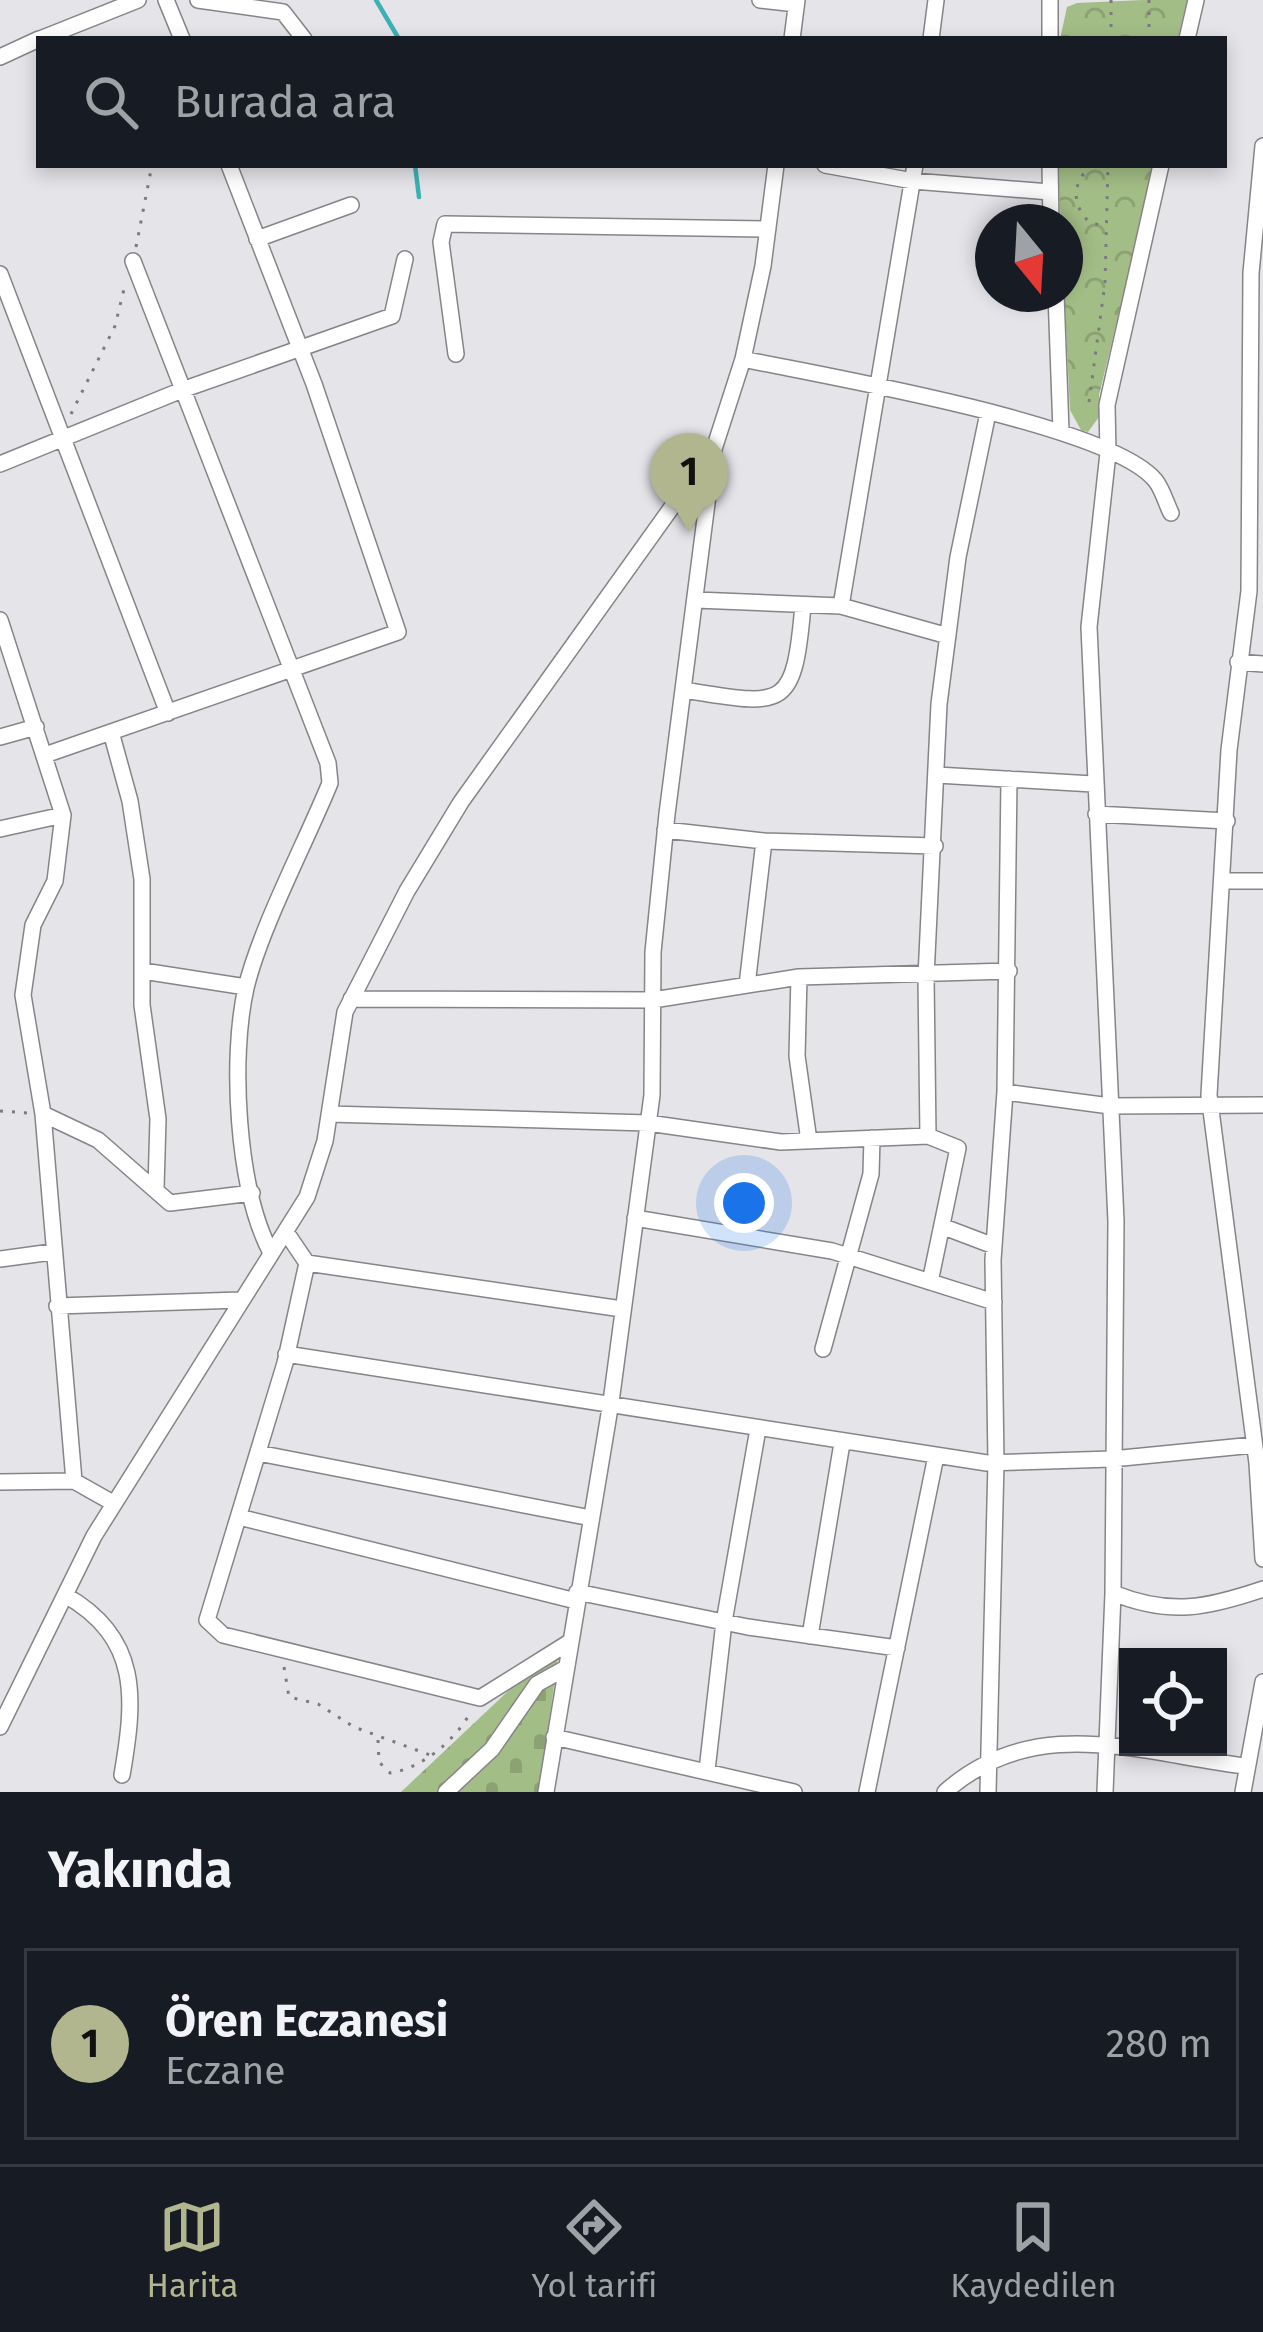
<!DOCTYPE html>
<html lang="tr">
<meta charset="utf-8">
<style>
:root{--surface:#171b24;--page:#242831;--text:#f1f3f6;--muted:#9ea1a6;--line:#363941;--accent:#b1b68f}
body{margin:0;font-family:"Fira Sans",sans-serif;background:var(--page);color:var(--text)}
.controls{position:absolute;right:36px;bottom:36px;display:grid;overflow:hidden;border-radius:0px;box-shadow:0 6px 18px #0003}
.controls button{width:108px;height:108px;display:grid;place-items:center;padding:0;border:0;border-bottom:3px solid var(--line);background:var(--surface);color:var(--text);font:60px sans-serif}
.compass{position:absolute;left:975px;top:204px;width:108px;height:108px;border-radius:50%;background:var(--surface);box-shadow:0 6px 18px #0003;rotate:162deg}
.you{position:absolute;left:744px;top:1203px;width:42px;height:42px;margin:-30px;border:9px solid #fff;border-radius:50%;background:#1a73e8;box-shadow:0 0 0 18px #1a73e833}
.badge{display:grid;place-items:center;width:78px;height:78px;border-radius:50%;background:var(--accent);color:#111;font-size:39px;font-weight:700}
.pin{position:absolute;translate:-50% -99px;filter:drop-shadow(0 3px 6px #0008)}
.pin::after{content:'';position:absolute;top:63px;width:42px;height:36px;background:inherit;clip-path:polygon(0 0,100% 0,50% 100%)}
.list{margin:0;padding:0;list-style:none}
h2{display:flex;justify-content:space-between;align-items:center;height:156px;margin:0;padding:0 48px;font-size:51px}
h2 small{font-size:39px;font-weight:400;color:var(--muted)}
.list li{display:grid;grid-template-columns:78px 1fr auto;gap:36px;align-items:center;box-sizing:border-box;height:192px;margin:0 24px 24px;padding:0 24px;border:3px solid var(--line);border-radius:0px}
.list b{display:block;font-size:45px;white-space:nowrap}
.list p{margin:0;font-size:39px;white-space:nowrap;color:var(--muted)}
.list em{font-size:39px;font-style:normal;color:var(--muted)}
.icon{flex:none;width:66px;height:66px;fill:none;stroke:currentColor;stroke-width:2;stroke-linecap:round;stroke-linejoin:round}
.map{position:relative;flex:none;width:1263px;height:1792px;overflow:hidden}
.search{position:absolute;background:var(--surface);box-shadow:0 6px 18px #0003;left:36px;right:36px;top:36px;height:132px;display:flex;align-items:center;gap:30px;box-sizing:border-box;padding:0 42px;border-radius:0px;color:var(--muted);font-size:45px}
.sheet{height:372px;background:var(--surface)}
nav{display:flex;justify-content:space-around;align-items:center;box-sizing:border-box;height:168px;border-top:3px solid var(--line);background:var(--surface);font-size:33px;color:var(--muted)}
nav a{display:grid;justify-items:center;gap:6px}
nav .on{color:var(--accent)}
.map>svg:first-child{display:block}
</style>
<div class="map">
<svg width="1263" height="1792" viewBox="0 0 1263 1792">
<defs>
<pattern id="cemetery-stones" width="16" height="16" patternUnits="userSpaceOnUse" patternTransform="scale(3)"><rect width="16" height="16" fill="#a3bd86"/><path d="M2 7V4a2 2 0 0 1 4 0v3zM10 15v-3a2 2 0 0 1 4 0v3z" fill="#8ca273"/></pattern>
<pattern id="park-crowns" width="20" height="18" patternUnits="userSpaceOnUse" patternTransform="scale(3)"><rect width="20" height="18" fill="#a3bd86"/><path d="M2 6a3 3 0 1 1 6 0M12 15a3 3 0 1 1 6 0" fill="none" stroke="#8ca273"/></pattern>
</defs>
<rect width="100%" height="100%" fill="#e4e4e9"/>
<path fill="url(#cemetery-stones)" d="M558 1658 539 1792H401L524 1676Z"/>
<path fill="url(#park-crowns)" d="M1143 0H1187L1178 39H1060L1067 7 1077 3Z
M1058 165H1155L1099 395V417L1088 432 1081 430 1070 410Z"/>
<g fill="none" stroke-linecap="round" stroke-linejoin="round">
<path stroke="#3cb1b4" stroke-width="4.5" d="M376 0 399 39
M415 165 419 197"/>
<g stroke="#858589" stroke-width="18">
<path id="minor" d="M166 0 182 39
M198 0 283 12 304 39
M760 0 796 4
M40 39 138 0
M792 39 797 0
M931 39 936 0
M1050 39V0
M1187 39 1196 0
M0 57 39 39
M1263 146 1251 273 1249 591 1229 750 1209 1095 1257 1463 1263 1559
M825 165 913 181 1050 192
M1050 165 1051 222
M257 239 351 205
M133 261 328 763 330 783C306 842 260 929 246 988 230 1058 237 1187 270 1251
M0 274 168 713
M1056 294 1061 431
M456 354 441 242 445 224 768 229
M743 359C823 376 1108 424 1155 480 1162 488 1166 503 1171 513
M0 464 182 390 392 316 405 259
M696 600 841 606 948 636
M841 606 915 165
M0 620 63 815 55 881 33 925 23 995 43 1114 74 1481 113 1503
M1238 662 1263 664
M684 690C784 706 794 712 803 605
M111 732 130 801 142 879V1005L158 1119 156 1188
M0 737 36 727
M45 755 398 632 314 384 229 165
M937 775 1093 784
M1096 814 1227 821
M0 829 63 815
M665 830 764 841 935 846
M1225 881H1263
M143 971 246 987
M799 977 797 1056 809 1141
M747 985 764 841
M351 999 653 1000 799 977 1009 971
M1005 1092 1110 1106 1263 1105
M43 1114 98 1140 170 1203 252 1193
M329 1114 648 1123 781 1142 928 1136 958 1148 930 1282
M928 1136 926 977 939 704 958 557 988 413
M635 1218 832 1251 994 1302
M944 1227 994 1246
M288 1235 307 1263 622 1309
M0 1259 52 1252
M307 1263 285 1363 207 1620 223 1635 480 1698 568 1643
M57 1306 240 1300
M823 1349 871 1174 872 1138
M286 1354 987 1463 1112 1459 1254 1445
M258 1453 591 1518
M0 1482 74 1481
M239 1517 576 1601
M577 1592 748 1627 897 1648
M1113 1593C1170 1616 1207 1608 1263 1589
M65 1595C141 1638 135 1699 122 1775
M810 1636 842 1443
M0 1727 94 1536 307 1197 325 1141 345 1012 407 891 461 802 712 451
M554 1737 794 1792
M707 1770 724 1622 758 1429
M446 1792 492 1749 537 1684 564 1669
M546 1792 611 1402 652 1095 653 952 667 814 714 449 743 359 763 266 776 165
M867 1792 936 1456
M945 1792C1035 1712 1138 1753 1245 1766
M988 1792 996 1462 993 1260 1005 1092 1009 779
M1105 1792 1113 1593 1116 1221 1089 627 1108 453 1107 405 1161 165
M1243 1792 1263 1682"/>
</g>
<path stroke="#7b7b7f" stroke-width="3" stroke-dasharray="3 9" stroke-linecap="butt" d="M1149 0V39
M1111 39V0
M1092 165C1072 182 1071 204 1089 222L1103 226
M136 247 152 165
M1089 402 1105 283 1108 165
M71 414 115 326 125 285
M0 1111 28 1113
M284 1667 289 1697 318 1704 354 1727 430 1755
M378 1740 379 1762 390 1773C422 1768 453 1742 469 1715"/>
<use href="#minor" stroke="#fff" stroke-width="15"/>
</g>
</svg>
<div class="controls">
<button><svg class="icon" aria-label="locate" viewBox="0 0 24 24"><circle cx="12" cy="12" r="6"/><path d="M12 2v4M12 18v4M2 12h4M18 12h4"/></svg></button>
</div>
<svg class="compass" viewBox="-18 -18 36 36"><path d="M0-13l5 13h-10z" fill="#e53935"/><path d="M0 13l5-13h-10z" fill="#9ea1a6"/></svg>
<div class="you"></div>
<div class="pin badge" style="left:689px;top:532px">1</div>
<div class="search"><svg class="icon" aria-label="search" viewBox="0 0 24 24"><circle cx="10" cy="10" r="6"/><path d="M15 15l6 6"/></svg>Burada ara</div>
</div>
<section class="sheet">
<h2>Yakında<small></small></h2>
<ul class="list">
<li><span class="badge">1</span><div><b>Ören Eczanesi</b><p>Eczane</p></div><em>280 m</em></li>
</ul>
</section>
<nav>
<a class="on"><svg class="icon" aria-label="map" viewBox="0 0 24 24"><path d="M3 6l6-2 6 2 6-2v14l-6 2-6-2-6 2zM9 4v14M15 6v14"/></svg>Harita</a>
<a><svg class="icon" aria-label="directions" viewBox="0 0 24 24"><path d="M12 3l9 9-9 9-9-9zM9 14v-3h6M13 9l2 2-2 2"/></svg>Yol tarifi</a>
<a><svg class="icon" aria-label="saved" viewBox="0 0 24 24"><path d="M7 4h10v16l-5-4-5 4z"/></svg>Kaydedilen</a>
</nav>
